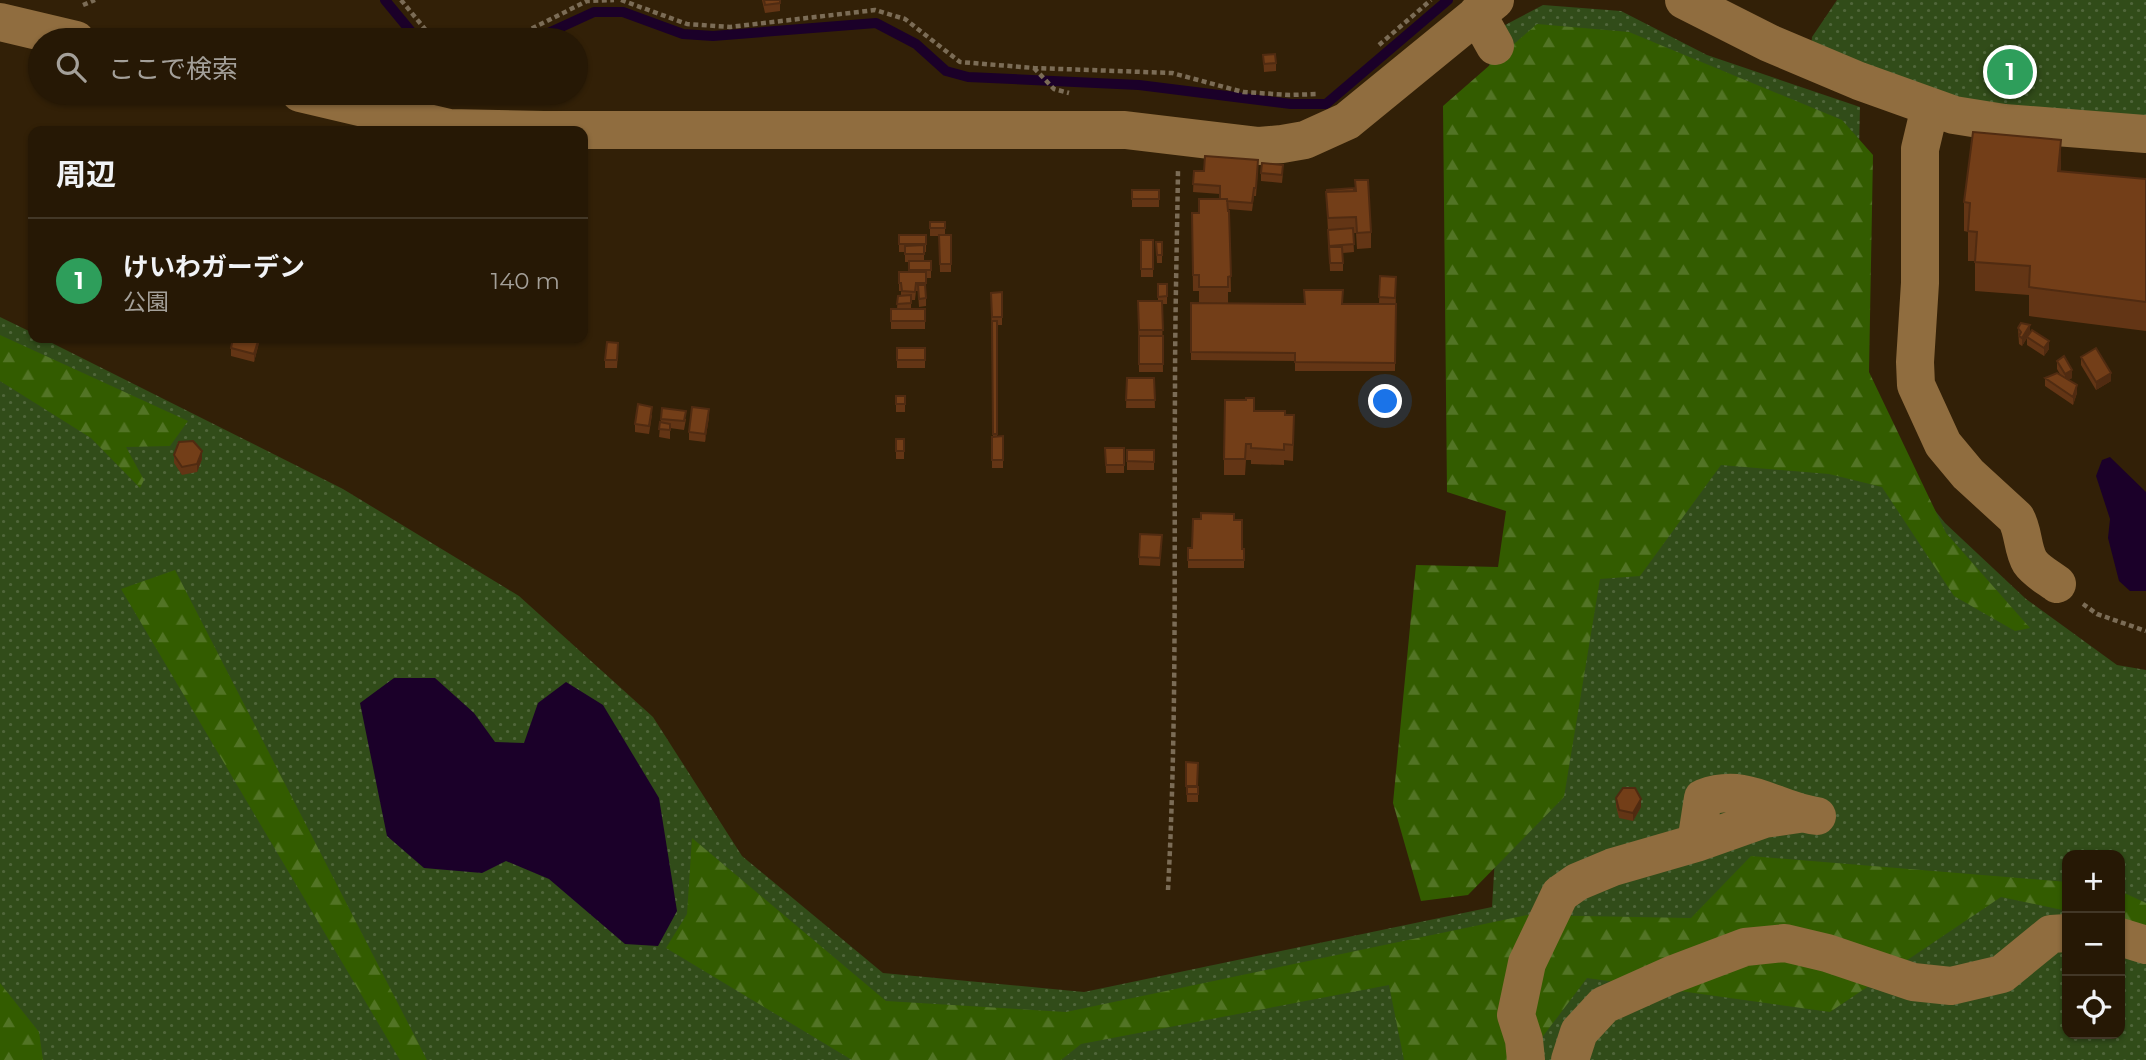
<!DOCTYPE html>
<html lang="ja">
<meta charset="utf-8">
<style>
:root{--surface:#261805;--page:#322513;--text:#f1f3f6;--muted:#a4a09a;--line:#423727;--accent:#84bbfb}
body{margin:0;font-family:Montserrat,"Noto Sans JP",sans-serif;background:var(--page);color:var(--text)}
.controls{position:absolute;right:21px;bottom:21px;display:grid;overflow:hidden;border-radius:14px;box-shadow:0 2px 5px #0004}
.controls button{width:63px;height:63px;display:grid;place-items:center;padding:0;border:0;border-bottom:2px solid var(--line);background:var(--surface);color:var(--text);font:35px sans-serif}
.you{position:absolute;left:1386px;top:402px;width:24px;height:24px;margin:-18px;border:5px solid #fff;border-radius:50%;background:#1a73e8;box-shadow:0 0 0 10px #1a73e833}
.badge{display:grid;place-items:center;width:46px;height:46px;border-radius:50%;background:var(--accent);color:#fff;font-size:23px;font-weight:700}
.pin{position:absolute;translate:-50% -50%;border:4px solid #fff;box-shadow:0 2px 7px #0006}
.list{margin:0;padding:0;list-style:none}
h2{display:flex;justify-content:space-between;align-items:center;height:91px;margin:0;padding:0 28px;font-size:30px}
h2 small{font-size:23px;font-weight:400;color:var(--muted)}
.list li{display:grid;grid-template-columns:46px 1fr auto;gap:21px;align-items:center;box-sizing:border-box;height:126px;padding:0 28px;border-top:2px solid var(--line)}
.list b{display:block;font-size:26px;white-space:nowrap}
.list p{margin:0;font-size:23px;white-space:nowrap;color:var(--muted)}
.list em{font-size:23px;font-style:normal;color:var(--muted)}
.icon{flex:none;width:38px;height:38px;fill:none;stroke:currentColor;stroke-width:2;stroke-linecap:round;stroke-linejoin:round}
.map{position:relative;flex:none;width:2146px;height:1060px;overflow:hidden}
.search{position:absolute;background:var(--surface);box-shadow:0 2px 5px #0004;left:28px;top:28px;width:560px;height:77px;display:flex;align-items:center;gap:18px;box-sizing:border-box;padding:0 24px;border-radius:38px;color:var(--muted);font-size:26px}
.panel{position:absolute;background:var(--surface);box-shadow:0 2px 5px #0004;left:28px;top:126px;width:560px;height:217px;border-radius:14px}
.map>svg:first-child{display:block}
</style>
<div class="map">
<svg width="2146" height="1060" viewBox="0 0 2146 1060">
<defs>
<pattern id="grass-dots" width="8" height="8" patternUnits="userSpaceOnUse" patternTransform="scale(1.75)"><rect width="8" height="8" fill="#314c19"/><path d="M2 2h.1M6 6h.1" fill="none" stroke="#50663a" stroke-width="1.8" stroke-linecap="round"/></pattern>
<pattern id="forest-firs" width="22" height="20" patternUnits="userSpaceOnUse" patternTransform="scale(1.75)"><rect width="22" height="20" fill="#335c00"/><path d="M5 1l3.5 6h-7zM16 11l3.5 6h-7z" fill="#527425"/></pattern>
</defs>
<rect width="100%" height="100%" fill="#322007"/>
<path fill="url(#grass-dots)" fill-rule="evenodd" d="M1837 0H2146V122L1980 108 1811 49 1812 37Z
M1543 5 1621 11 1707 55 1860 107 1854 363 1879 441 1945 523 2026 599 2117 665 2146 670V1060H0V317L33 333V338H42L343 489 519 596 653 717 742 856 883 973 1084 992 1492 907 1517 485 1498 290 1488 34ZM2067 855H2120V1034H2067Z"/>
<path fill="url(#forest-firs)" d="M1537 24 1629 32 1842 120 1873 155 1869 372 1946 533 2030 628 2015 631 1954 596 1882 487 1829 474 1721 465 1640 576 1600 579 1564 797 1468 895 1421 901 1393 803 1416 565 1498 567 1506 511 1447 492 1443 106Z
M0 335 188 421 170 446 126 447 144 480 140 488 91 438 0 381Z
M175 570 427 1060H400L121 589Z
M692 838 886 1001 1066 1012 1527 915 1691 918 1751 856 2067 882V911L2001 897 1830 1012 1587 978 1525 1060H1404L1389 985 1081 1044 1061 1060H852L666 948 687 914Z
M2120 891 2146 903V927L2120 922Z
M0 983 39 1032 43 1060H0Z"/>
<path fill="#1b0029" d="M2110 457 2146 492V591H2130L2119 581 2108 538 2110 519 2096 476 2102 460Z
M394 678H435L474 713 495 742 524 743 538 703 566 682 603 705 659 798 677 911 658 946 625 944 549 879 506 861 482 873 424 868 387 836 360 703Z"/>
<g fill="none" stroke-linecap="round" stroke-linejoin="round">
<path stroke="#1b0029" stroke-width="10" d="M385 0 418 40
M533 40 594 12H623L683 34 713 36 876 23 916 44 946 71 968 77 1139 85 1291 104H1326L1448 0"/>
<path stroke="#7b6c56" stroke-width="4.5" stroke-dasharray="5 3.5" stroke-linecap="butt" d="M401 0 434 40
M621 0 687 24 730 27 875 10 905 19 960 62 1034 68 1172 73 1243 92 1290 95 1318 94
M83 5 95 0
M509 40 587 1 614 0
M1379 45 1431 0
M1034 68 1054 89 1069 93
M2083 604 2097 614 2146 631
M1168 890C1177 723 1174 555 1175 387 1175 315 1177 242 1178 170"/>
<path stroke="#906d3f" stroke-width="38" d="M1684 0 1769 43 1859 81 1954 115 2004 123 2146 134
M1477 14 1495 46
M0 22 76 40
M300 93 449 128 544 130H1125L1259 146 1282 144 1305 140 1347 121 1495 0
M1930 107 1920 149V283L1915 362 1916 385 1943 444 1968 474 2016 518C2024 532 2022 549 2030 562 2036 571 2049 578 2057 584
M1696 843 1764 819 1799 814
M2120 937 2146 945
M1526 1060 1524 1040 1516 1015 1527 963 1560 894 1577 882 1613 867 1696 843 1703 798C1748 781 1775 811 1817 816
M1570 1060 1579 1032 1604 1005 1671 975 1745 947 1785 943 1827 953 1913 982 1951 986 2002 974 2051 934 2067 933"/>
</g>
<path fill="#633515" d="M762 0H780V11L765 13Z
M1263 55 1276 63V71L1264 72Z
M1258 168 1256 196H1254L1252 211 1228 209V211H1229L1231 292H1228V303L1379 304 1380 276 1396 277 1395 371H1295V361L1191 360V303H1199V291H1193L1192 213H1199L1220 199V194L1193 192 1194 171H1204Z
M2061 171 2146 179V331L2029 316V295L1975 291V261H1968V232L1964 231V202Z
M1261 173H1283L1282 183 1261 181Z
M1355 180 1371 232V248L1357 249 1356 233H1353L1354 252 1343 253V271H1330L1326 192 1355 191Z
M1132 190H1159V207H1132Z
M930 222H945V235H951V272H940L939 236H930Z
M899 235H926V252H924V261H931V278H926V306L919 307 918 291H916L915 300H911V309H925V329H891V309H897L898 296H901V291H899V272H909V262H905V252H899Z
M1141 240H1153V277H1141Z
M1156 242H1162V263H1157Z
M1158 284H1167V304H1162L1163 372H1139L1138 301H1158Z
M1002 292V325H997V436H1003V468H992V437H993L991 293Z
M2018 328 2030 332 2049 349 2044 356 2027 345V338L2022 346 2019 344Z
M260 338 254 362 231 356V348Z
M897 348H925V368H897Z
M618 351 617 368H605V360Z
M2081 357 2111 381 2096 390 2081 365Z
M2057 361 2072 378 2068 380 2077 393 2073 405 2045 386V378L2061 376 2057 369Z
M1127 378H1154L1155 408H1126Z
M896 396H905V412H896Z
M662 408 686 419 684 430 670 428V439L659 437Z
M1254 411 1285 415 1294 431 1293 461 1284 460V465L1251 464V460H1246L1245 475H1224V459Z
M652 415 649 434 635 432V424Z
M709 417 705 442 689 440V432Z
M896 439H904V459H896Z
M1105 448H1124V473H1106Z
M1127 450H1154V470H1127Z
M174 455 202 459 197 472 182 475 174 463Z
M1234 520 1242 549H1244V568H1188V548H1192Z
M1162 535 1160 566 1139 565V557Z
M1186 762 1198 763V802H1187Z
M1616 798 1641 807 1633 821 1619 818 1616 806Z"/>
<path fill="#502b11" d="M2061 140V169L2058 200V171Z
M2030 325V333L2022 346V338Z
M259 338H260V340L254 362V354Z
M2049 341V349L2044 356V348Z
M2072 370V378L2065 382V374Z
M2111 373V381L2096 390V382Z
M2077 385V393L2073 405V397Z
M709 409V417L705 442V434Z
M202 451V459L197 472V464Z
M1641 799V807L1633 821V813Z"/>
<path fill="#733e18" stroke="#502b11" stroke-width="2" d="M764 0H780V3L765 5Z
M1275 54 1276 63 1264 64 1263 55Z
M1973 132 2061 140 2058 171 2146 179V302L2029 287 2030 266 1975 262 1977 232 1968 231 1970 203 1964 202Z
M1205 156 1258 160 1256 188H1254L1252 203 1227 201V199H1220V186L1193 184 1194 171H1204Z
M1262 163 1283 165 1282 175 1261 173Z
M1355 180H1368L1371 232 1357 233 1356 217 1328 218 1326 192 1356 191Z
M1354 188V191L1327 192V190Z
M1132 190H1159V199H1132Z
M1199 199H1227L1228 211H1229L1231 276 1228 277V287H1199V275H1193L1192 213H1199Z
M930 222H945V228H930Z
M1353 228 1354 244 1329 246 1328 230Z
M899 235H926V244H899Z
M939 235H951V264H940Z
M1141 240H1153V269H1141Z
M1156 242H1162V255H1157Z
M924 245V254H905V246Z
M1329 247H1342L1343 263H1330Z
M909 261H931V270H909Z
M899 272H926V283H916L915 292 902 291 901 283H899Z
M1380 276 1396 277 1395 298 1379 297Z
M1158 284H1167V296L1158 297Z
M918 285H925L926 298 919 299Z
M1304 290H1343L1342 304H1396L1395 363 1295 362V353L1191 352V303L1305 304Z
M1002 292V317H992L991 293Z
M911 295V303L897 304 898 296Z
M1138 301H1162L1163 330H1139Z
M891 309H925V321H891Z
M992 321H997V434H993Z
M2021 323 2030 325 2022 338 2019 336 2021 332 2018 328Z
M2032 330 2049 341 2044 348 2027 337Z
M1139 336H1163V364H1139Z
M233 338H259L254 354 231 348Z
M607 342 618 343 617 360H605Z
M897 348H925V360H897Z
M2096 348 2111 373 2096 382 2081 357Z
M2064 356 2072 370 2065 374 2057 361Z
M2057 373 2077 385 2073 397 2045 378Z
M1127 378H1154L1155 400H1126Z
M896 396H905V404H896Z
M1246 398H1254V411H1285V415H1294L1293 445 1284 444V450L1251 448V444H1246L1245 459H1224L1225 400H1246Z
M638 404 652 407 649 426 635 424Z
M692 407 709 409 705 434 689 432Z
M662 408 686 411 684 421 661 419Z
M660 422 670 424V430L659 429Z
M1003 436V460H992V437Z
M896 439H904V451H896Z
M193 441 202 451 197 464 182 467 174 455 179 442Z
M1105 448H1124V465H1106Z
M1127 450H1154V462L1127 461Z
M1201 513 1234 514V520H1242V549H1244V560H1188V548H1192L1193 519H1201Z
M1140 534 1162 535 1160 558 1139 557Z
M1186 762 1198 763 1197 786H1186Z
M1187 787H1198V794H1187Z
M1623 788H1635L1641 799 1633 813 1619 810 1616 798Z"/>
</svg>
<div class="controls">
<button>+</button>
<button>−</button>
<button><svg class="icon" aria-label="locate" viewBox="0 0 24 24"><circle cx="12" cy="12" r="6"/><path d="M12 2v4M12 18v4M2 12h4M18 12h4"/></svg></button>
</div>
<div class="you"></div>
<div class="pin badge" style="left:2010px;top:72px;background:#2e9e5b">1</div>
<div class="search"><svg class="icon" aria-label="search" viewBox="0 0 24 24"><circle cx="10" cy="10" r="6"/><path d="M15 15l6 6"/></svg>ここで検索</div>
<section class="panel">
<h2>周辺<small></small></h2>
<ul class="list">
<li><span class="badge" style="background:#2e9e5b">1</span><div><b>けいわガーデン</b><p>公園</p></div><em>140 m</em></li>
</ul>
</section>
</div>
